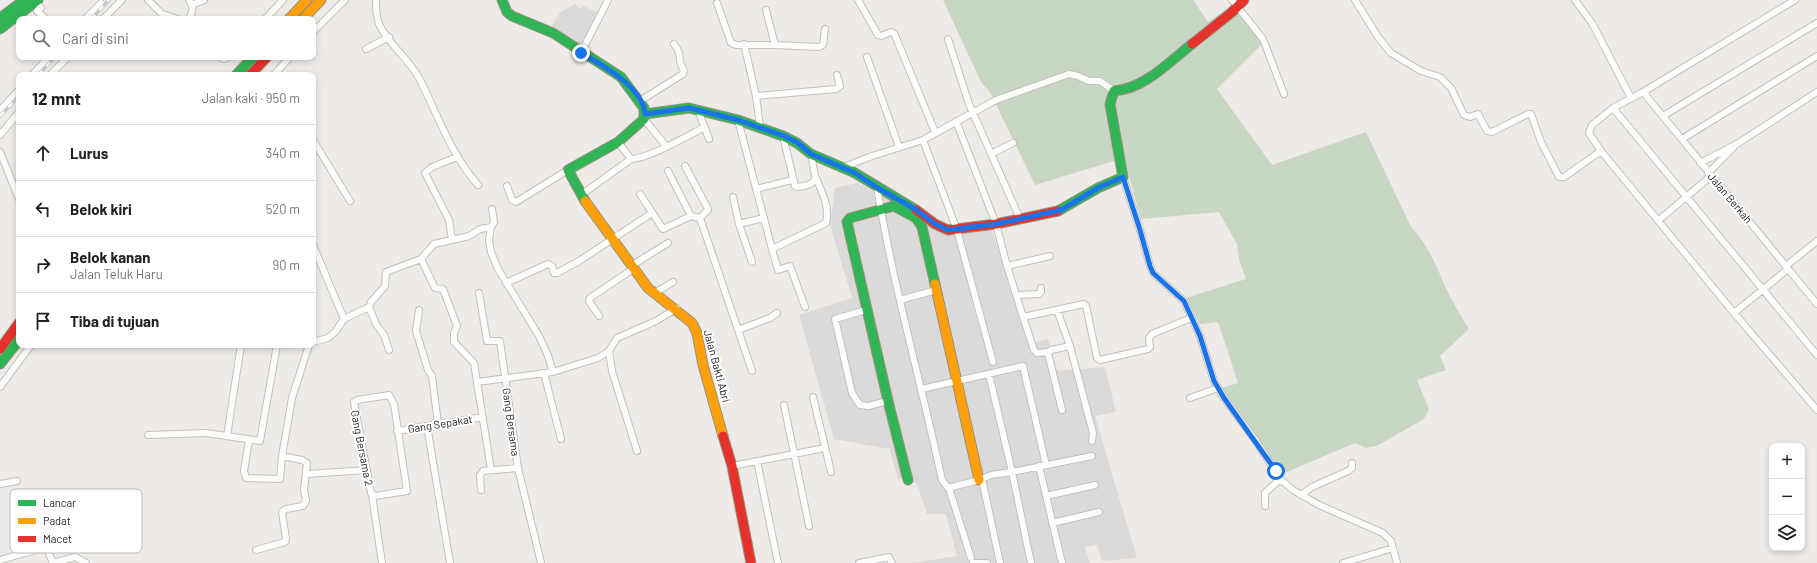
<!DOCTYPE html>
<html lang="id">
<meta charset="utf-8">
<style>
:root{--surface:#fff;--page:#f6f6f6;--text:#222;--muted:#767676;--line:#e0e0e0}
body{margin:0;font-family:Barlow,sans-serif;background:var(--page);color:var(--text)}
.controls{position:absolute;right:12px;bottom:12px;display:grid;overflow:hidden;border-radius:8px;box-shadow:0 2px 6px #0003}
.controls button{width:36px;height:36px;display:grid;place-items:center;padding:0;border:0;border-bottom:1px solid var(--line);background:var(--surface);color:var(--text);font:20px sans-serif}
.stop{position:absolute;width:12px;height:12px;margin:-9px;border:3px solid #1a73e8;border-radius:50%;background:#fff}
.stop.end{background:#1a73e8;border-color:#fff;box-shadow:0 1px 4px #0008}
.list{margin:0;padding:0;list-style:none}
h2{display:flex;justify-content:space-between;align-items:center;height:52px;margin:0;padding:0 16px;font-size:17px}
h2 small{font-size:13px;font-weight:400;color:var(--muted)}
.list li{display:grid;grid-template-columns:26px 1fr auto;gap:12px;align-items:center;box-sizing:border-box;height:56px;padding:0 16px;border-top:1px solid var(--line)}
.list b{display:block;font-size:15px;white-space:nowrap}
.list p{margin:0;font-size:13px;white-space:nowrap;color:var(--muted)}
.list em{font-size:13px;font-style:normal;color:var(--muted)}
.icon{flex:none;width:22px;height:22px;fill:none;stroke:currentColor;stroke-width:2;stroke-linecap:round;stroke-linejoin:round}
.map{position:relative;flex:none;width:1817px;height:563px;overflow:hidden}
.search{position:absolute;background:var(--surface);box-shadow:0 2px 6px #0003;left:16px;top:16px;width:300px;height:44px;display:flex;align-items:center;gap:10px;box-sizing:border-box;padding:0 14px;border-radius:8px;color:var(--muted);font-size:15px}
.panel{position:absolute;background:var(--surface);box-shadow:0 2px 6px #0003;left:16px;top:72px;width:300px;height:276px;border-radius:8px}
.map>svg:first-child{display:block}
</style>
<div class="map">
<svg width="1817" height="563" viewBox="0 0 1817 563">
<rect width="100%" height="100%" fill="#edeae7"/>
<path fill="#dcdad9" d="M857 183 896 203 947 233 990 224 1029 344 1048 339 1057 371 1105 367 1116 412 1095 416 1137 558 1102 561 1097 545 1085 547 1090 563H911L957 556 946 514H927L917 484 898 478 889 449 834 439 799 315 852 298 830 225 835 188Z"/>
<path fill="#dbdad8" d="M576 4 579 9 584 6 597 12 580 51 550 30 560 12Z"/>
<path fill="#c7d7c3" d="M943 0H1193L1208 22 1232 5 1262 44 1217 89 1272 165 1366 132 1411 227C1427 243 1436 265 1445 286 1452 301 1460 315 1469 329L1440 356 1446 370 1417 380 1429 409 1424 419 1378 445 1366 448 1355 443 1282 474 1222 388 1238 383 1218 322 1200 324 1186 298 1246 279 1239 259 1237 244 1219 212 1141 219 1124 158 1035 185 990 92 981 82Z"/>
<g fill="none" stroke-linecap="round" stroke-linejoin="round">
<g stroke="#c2c1bf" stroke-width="8">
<path id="street" d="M148 0 162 14 178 19
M376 0C376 8 376 16 379 24 388 44 409 59 419 78 438 115 450 153 478 185
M858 0 878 35 881 36 891 32 894 33 935 132
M1232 0 1263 39 1284 94
M1355 0 1378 37 1391 53 1421 71 1440 77 1451 88 1464 115 1470 117 1478 114 1487 131 1492 132 1528 114H1531L1541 142 1559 177H1564L1601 151
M1575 0 1592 23 1631 98
M1795 0 1643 92 1613 108 1592 125 1589 133 1601 151 1734 313 1817 410
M36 2 41 8 37 11 46 19
M717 3 731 43 736 45H775L819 47 823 45 825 29
M192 5 204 0
M766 10 775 45
M85 19 101 3
M103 19 122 0
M189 19C193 12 194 7 189 0
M265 19 283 0
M313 32 345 0
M948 39 969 104 1020 219
M744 44 756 96 760 127
M366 49 389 37
M581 53 608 0
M221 57 224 59 228 57
M867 57 899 147
M32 75 49 57
M50 75 68 57
M274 75 290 57
M1643 92 1817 304
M756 96 836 89 840 86 837 75
M640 101 683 74C685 70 683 69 681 65 678 54 682 55 674 44
M1613 108 1817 355
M0 110 19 90
M698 110 709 139
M1663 116 1817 23
M644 119 666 146
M738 120 772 249
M956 121 996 224 1007 266 1023 317 1084 304 1086 306 1097 358 1100 360 1148 349 1150 347 1149 338 1152 334 1191 318
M0 135 19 112
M783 136 795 186 797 187C805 186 811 186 816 178
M1682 139 1817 56
M313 140 350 201
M923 140 957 230 993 362
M618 142 631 159
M0 152 19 199
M991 154 1013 143
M1700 163 1737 144 1817 92
M685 166 707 207 708 210 700 218
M844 167 872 156 923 140 996 100 1069 74 1078 76 1089 81H1100L1114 91
M668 171 691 216
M1708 173 1733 148
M1123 177 1140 230 1150 266 1153 273 1184 301 1200 336 1214 381 1224 398 1256 441 1280 479 1293 490 1319 505 1383 533 1391 541 1397 563
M507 186 512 200 516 202 568 170
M877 187C893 285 921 382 942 480L948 488 979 480 991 475 1012 472 1092 456
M756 189 792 180
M640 194 663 229 691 216 700 218 752 371
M581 195 631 159C648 159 687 136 705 127
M733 197 739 224 752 262
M492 209 494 222 491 227 489 240 491 252 498 269 539 336 548 356 553 372
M1659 220 1711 176
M739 224 764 218
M452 240 469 236 480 229 491 227
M313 245 344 319
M421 259 435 288 443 289 457 326 454 333V342L474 363 491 470
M631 266 668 243
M1007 266 1050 256
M1786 266 1817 241
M506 283 548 264 552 266 554 273H557L579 261 652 213
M479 293 487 341H500L518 468 541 563
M655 293 673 282
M1017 295 1039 294 1041 291V288
M900 300 936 290
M805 307 790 266 778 270 772 249 826 223C830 206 822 193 816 178 813 171 813 161 811 154
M419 310 416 331 428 370 432 376 438 424
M866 310 835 319 852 393 860 405 868 406 888 401
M1057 310 1070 346 1093 433 1092 441
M1734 313 1788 269
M599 316 589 301 590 298 633 269
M1023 317 1034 350 1037 353 1048 352
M738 330 770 318 777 313
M313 342 328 338 336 331 344 319 369 307
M389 350 384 335 376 324 369 307 371 302 385 286 386 272 421 259 434 244 452 240 449 220 425 173 432 167 457 157
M609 351 612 371 637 451
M544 373 561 439
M989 374 1012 472 1031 563
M477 382 553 372 598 358 609 351 617 338 656 321 677 308
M0 387 31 345
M922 389 1023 366 1046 465
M389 395 394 404 407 491 375 496 371 493 354 402 357 400Z
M813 397 831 472
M1190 398 1218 388
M784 405 809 526
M1062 410 1048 353 1051 350 1070 346
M427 426 450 563
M397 431 483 417
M148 435 206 433 260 441 277 345
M227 436 241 345
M249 440 244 471 246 478 280 479 282 456 292 398 309 345
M757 461 778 563
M732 466 825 448
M1039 466 1062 563
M307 474 367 470
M982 479 1000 563
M0 484 17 481
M949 488 971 558
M481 490 480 475 483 471 518 468
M372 495 382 563
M1301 495 1312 487 1348 471 1352 468V463
M1046 496 1095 485
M1265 506V493L1280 479
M34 517 53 563 75 557 86 563
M1052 523 1099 512
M256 550 285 542 286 539 282 512 286 509 303 506 306 501 304 490 307 463 302 460 282 456
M0 560 46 547
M859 563 889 557 892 563
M973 563H987
M1343 563 1393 548"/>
</g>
<g stroke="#97937f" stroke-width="11">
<path id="fast" d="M502 0 507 12 512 16 553 33 621 77 644 108V119L618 142 568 170 585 201
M0 18 24 0
M0 29 38 0
M236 75 253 57
M645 114 689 108 738 120 783 136 797 143 811 154 855 173 916 210
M1058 211 1098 188 1123 177 1110 104 1114 91C1144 89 1169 62 1192 44
M0 364 19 340
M908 480 888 401 847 222 850 218 894 206 916 218 922 227 935 284"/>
</g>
<g stroke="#97937f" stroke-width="11">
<path id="slow" d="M289 19 307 0
M303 19 321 0
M585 201 648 288 692 323 697 333 703 365 723 436
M935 284 979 480"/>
</g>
<g stroke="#97937f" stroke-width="11">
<path id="jam" d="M1192 44 1231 13 1244 0
M250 75 267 57
M916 210 935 224 948 230 996 224 1058 211
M0 349 19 323
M723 436 732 466 751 563"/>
</g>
<use href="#street" stroke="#fcfcfb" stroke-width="6"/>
<use href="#fast" stroke="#30b455" stroke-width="9"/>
<use href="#slow" stroke="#ff9f0a" stroke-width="9"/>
<use href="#jam" stroke="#e5322d" stroke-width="9"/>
<g stroke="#cacac9" stroke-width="3.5">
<path id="rail" d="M91 19 109 0
M38 75 55 57
M0 116 19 96"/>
</g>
<use href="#rail" stroke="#fff" stroke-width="2" stroke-dasharray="6" stroke-linecap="butt"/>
</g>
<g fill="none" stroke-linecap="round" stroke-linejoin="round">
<path stroke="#1a73e8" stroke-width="5" d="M581 53C602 65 643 87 645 114L689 108 738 120 784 136 798 143 811 154 855 173 876 187 915 209 935 224 948 230 996 224 1061 210 1098 188 1123 177 1140 230 1150 266 1153 273 1184 301 1200 336 1214 381 1224 398 1276 471"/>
</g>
<g text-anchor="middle" stroke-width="4" stroke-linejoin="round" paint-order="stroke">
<g font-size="11" fill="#1e1e1e" stroke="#fff">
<text transform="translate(1730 198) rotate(50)" y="4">Jalan Berkah</text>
<text transform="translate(717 366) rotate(75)" y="4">Jalan Bakti Abri</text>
<text transform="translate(511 422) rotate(82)" y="4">Gang Bersama</text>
<text transform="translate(440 424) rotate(-9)" y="4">Gang Sepakat</text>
<text transform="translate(362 448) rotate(79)" y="4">Gang Bersama 2</text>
</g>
</g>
<rect x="10" y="489" width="132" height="64" rx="6" fill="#fff" stroke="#bcbcbc" stroke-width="1"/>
<rect x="18" y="500" width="18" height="6" fill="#30b455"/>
<rect x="18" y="518" width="18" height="6" fill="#ff9f0a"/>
<rect x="18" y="536" width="18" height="6" fill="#e5322d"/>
<g font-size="11" fill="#1e1e1e">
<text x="43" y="507">Lancar</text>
<text x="43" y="525">Padat</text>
<text x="43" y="543">Macet</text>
</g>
</svg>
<div class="controls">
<button>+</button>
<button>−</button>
<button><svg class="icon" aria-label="layers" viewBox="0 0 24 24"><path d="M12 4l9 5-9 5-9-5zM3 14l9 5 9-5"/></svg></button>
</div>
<div class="stop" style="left:1276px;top:471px"></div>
<div class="stop end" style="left:581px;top:53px"></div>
<div class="search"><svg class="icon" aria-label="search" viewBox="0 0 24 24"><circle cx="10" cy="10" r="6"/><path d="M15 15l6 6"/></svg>Cari di sini</div>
<section class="panel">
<h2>12 mnt<small>Jalan kaki · 950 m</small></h2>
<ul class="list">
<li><svg class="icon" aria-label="ahead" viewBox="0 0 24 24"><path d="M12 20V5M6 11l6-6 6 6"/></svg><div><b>Lurus</b></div><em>340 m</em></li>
<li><svg class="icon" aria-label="left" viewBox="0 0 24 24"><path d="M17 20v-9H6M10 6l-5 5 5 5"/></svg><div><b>Belok kiri</b></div><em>520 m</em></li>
<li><svg class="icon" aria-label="right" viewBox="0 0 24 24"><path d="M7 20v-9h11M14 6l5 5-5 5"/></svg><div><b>Belok kanan</b><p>Jalan Teluk Haru</p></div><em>90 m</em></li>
<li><svg class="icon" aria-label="arrive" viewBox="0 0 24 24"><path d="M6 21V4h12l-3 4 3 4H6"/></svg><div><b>Tiba di tujuan</b></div></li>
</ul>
</section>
</div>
